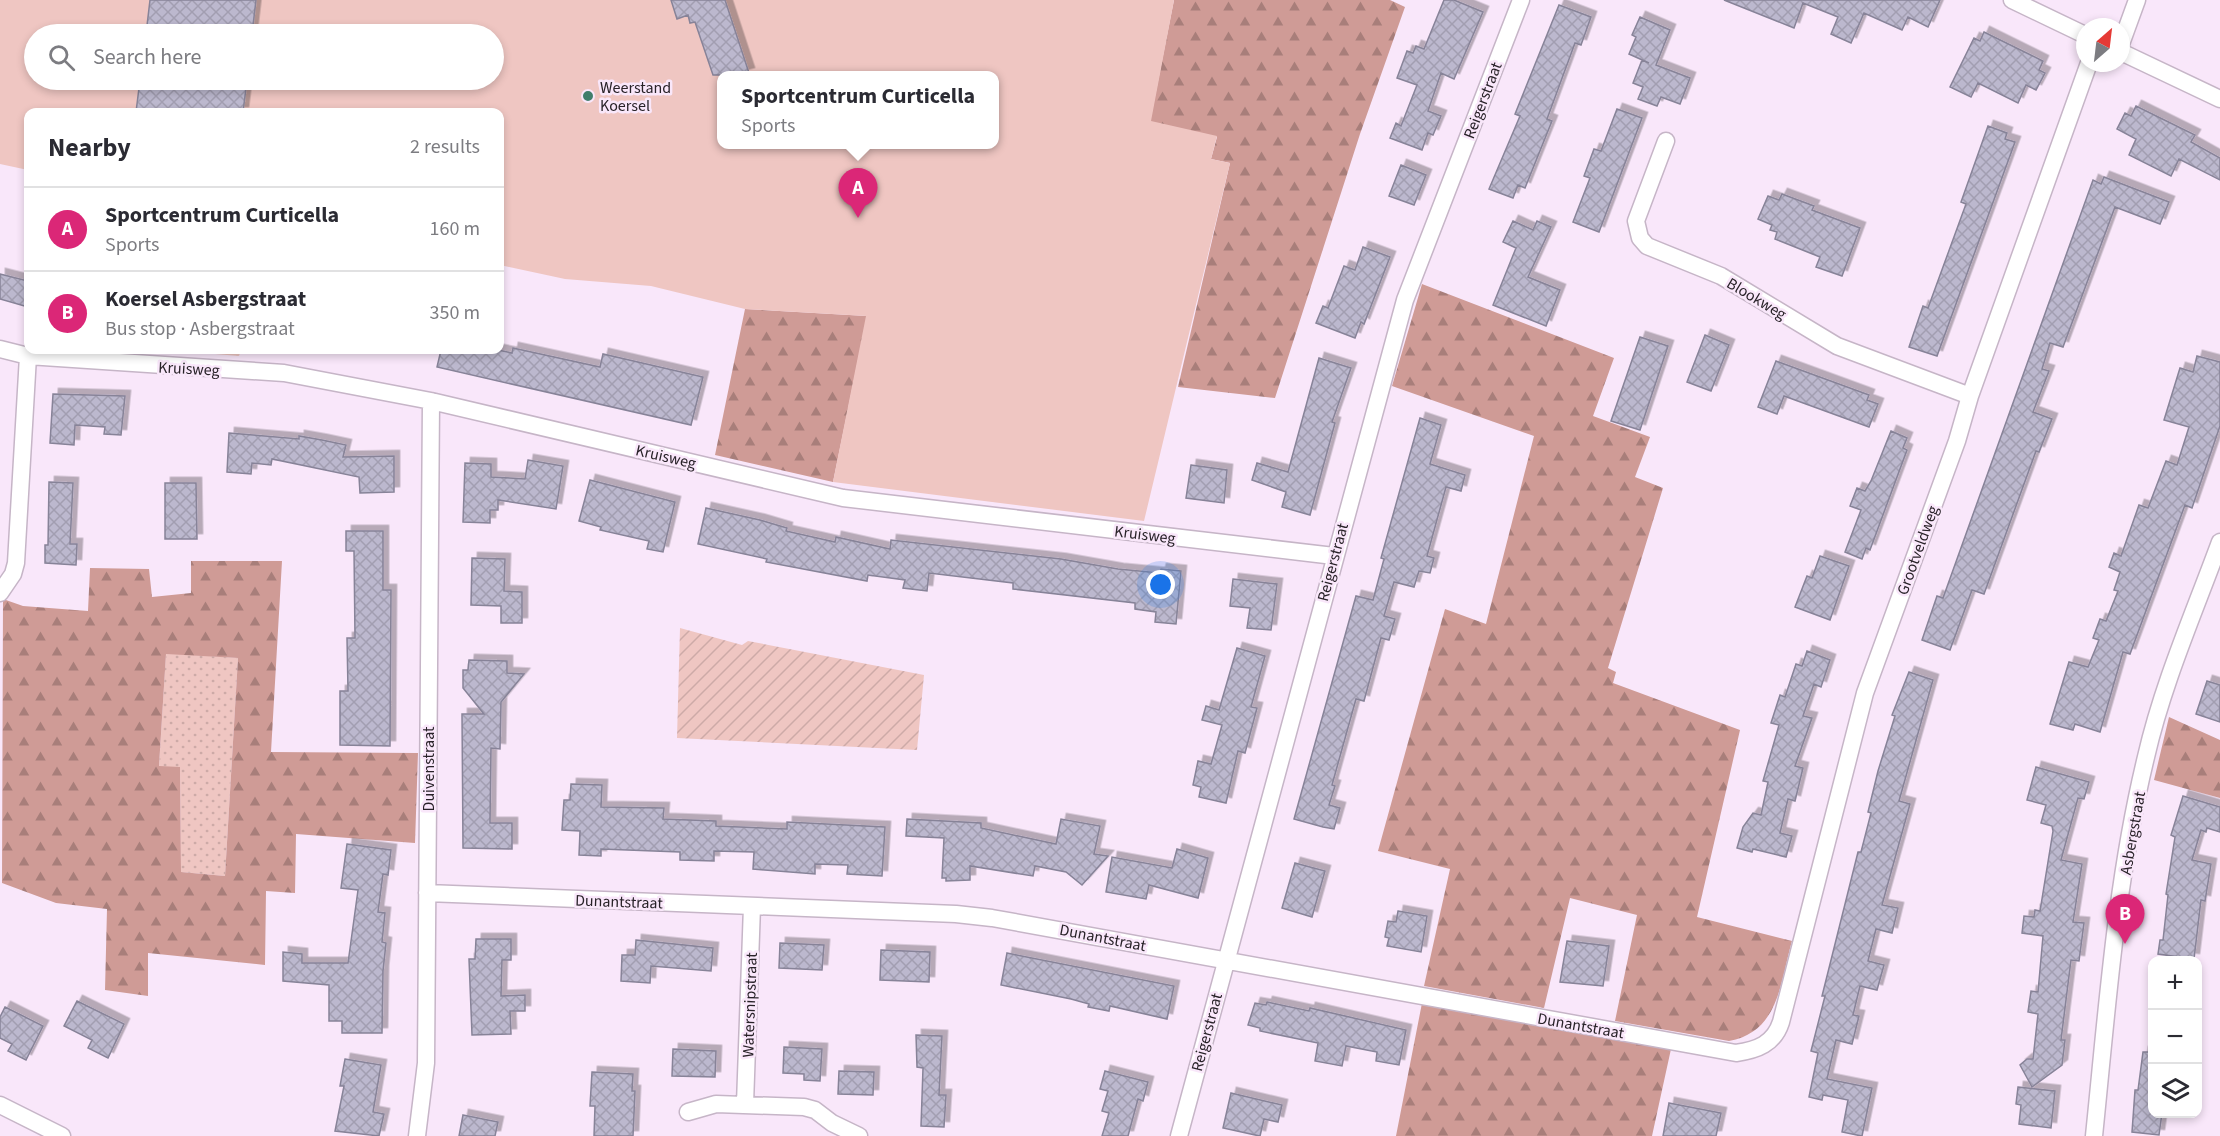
<!DOCTYPE html>
<meta charset="utf-8">
<style>
:root{--surface:#fff;--page:#f7f7f7;--text:#2b2b33;--muted:#7c7c81;--line:#e1e1e2;--accent:#db2777}
body{margin:0;font-family:"Source Sans 3",sans-serif;background:var(--page);color:var(--text)}
.controls{position:absolute;right:18px;bottom:18px;display:grid;overflow:hidden;border-radius:12px;box-shadow:0 3px 9px #0003}
.controls button{width:54px;height:54px;display:grid;place-items:center;padding:0;border:0;border-bottom:2px solid var(--line);background:var(--surface);color:var(--text);font:30px sans-serif}
.compass{position:absolute;left:2076px;top:18px;width:54px;height:54px;border-radius:50%;background:var(--surface);box-shadow:0 3px 9px #0003;rotate:28deg}
.you{position:absolute;left:1161px;top:585px;width:21px;height:21px;margin:-15px;border:4px solid #fff;border-radius:50%;background:#1a73e8;box-shadow:0 0 0 9px #1a73e833}
.badge{display:grid;place-items:center;width:39px;height:39px;border-radius:50%;background:var(--accent);color:#fff;font-size:20px;font-weight:700}
.pin{position:absolute;translate:-50% -50px;filter:drop-shadow(0 2px 3px #0008)}
.pin::after{content:'';position:absolute;top:32px;width:21px;height:18px;background:inherit;clip-path:polygon(0 0,100% 0,50% 100%)}
.popup{position:absolute;left:717px;top:71px;width:282px;height:78px;box-sizing:border-box;display:grid;place-content:center;border-radius:12px;background:var(--surface);filter:drop-shadow(0 2px 4px #0005);font-size:20px;white-space:nowrap;color:var(--muted)}
.popup b{font-size:22px;color:var(--text)}
.popup::after{content:'';position:absolute;left:50%;top:100%;margin-left:-12px;border:12px solid transparent;border-top-color:var(--surface)}
.list{margin:0;padding:0;list-style:none}
h2{display:flex;justify-content:space-between;align-items:center;height:78px;margin:0;padding:0 24px;font-size:26px}
h2 small{font-size:20px;font-weight:400;color:var(--muted)}
.list li{display:grid;grid-template-columns:39px 1fr auto;gap:18px;align-items:center;box-sizing:border-box;height:84px;padding:0 24px;border-top:2px solid var(--line)}
.list b{display:block;font-size:22px;white-space:nowrap}
.list p{margin:0;font-size:20px;white-space:nowrap;color:var(--muted)}
.list em{font-size:20px;font-style:normal;color:var(--muted)}
.icon{flex:none;width:33px;height:33px;fill:none;stroke:currentColor;stroke-width:2;stroke-linecap:round;stroke-linejoin:round}
.map{position:relative;flex:none;width:2220px;height:1136px;overflow:hidden}
.search{position:absolute;background:var(--surface);box-shadow:0 3px 9px #0003;left:24px;top:24px;width:480px;height:66px;display:flex;align-items:center;gap:15px;box-sizing:border-box;padding:0 21px;border-radius:33px;color:var(--muted);font-size:22px}
.panel{position:absolute;background:var(--surface);box-shadow:0 3px 9px #0003;left:24px;top:108px;width:480px;height:246px;border-radius:12px}
.map>svg:first-child{display:block}
</style>
<div class="map">
<svg width="2220" height="1136" viewBox="0 0 2220 1136">
<defs>
<pattern id="grass-dots" width="8" height="8" patternUnits="userSpaceOnUse" patternTransform="scale(1.5)"><rect width="8" height="8" fill="#efc6c2"/><path d="M2 2h.1M6 6h.1" fill="none" stroke="#cdaaa7" stroke-width="1.8" stroke-linecap="round"/></pattern>
<pattern id="forest-firs" width="22" height="20" patternUnits="userSpaceOnUse" patternTransform="scale(1.5)"><rect width="22" height="20" fill="#cf9b96"/><path d="M5 1l3.5 6h-7zM16 11l3.5 6h-7z" fill="#a87e7a"/></pattern>
<pattern id="garden-furrows" width="10" height="10" patternUnits="userSpaceOnUse" patternTransform="scale(1.5)"><rect width="10" height="10" fill="#efc6c2"/><path d="M-1 1l2-2M0 10L10 0M9 11l2-2" fill="none" stroke="#cdaaa7"/></pattern>
<pattern id="building-cross-hatch" width="8" height="8" patternUnits="userSpaceOnUse" patternTransform="scale(1.5)"><rect width="8" height="8" fill="#bcb8ce"/><path d="M0 0l8 8M0 8l8-8" fill="none" stroke="#a29eb1"/></pattern>
<filter id="shadow"><feDropShadow dx="5.5" dy="-5.5" stdDeviation="0" flood-color="#0004"/></filter>
</defs>
<rect width="100%" height="100%" fill="#f9e7fa"/>
<path fill="url(#grass-dots)" d="M210 350H241L239 356 215 354Z
M166 653 238 658 225 876 181 872 180 767H159Z"/>
<path fill="url(#forest-firs)" fill-rule="evenodd" d="M1174 0H1390L1405 7 1360 134 1275 398 1178 387 1230 163 1211 159 1217 137 1150 122Z
M1422 284 1614 358 1593 416 1650 437 1635 477 1663 488 1608 668 1616 672 1613 683 1740 730 1697 917 1792 941C1780 983 1779 1032 1729 1041L1615 1021 1637 915 1570 898 1544 1008 1424 986 1450 869 1378 851 1445 609 1486 624 1534 436 1392 386Z
M745 309 867 316 833 482 715 455Z
M191 561H282L271 752 418 753 415 843 296 834 295 893 266 891 265 965 148 953V996L105 990 107 909 56 903 2 883 3 599 23 606 88 611 90 568 149 569 152 597 191 593ZM166 654 238 658 225 876 181 872 180 767 159 766Z
M2169 717 2220 740V798L2154 780Z
M1422 1003 1671 1049 1652 1136H1396Z"/>
<path fill="#efc6c2" fill-rule="evenodd" d="M0 0H1174L1151 121 1217 136 1211 159 1230 163 1144 521 833 482 866 316 745 309 651 286 565 279 500 265V112H28V170L0 164ZM34 34H494V80H34ZM722 76H994V144H722Z"/>
<path fill="url(#garden-furrows)" d="M680 628 742 645 748 641 924 675 917 750 677 738Z"/>
<path fill="url(#building-cross-hatch)" stroke="#878398" stroke-width="1.5" filter="url(#shadow)" d="M150 0H256L252 34H146Z
M671 0H725L749 73 741 75H713L695 22 690 23 688 15 677 19Z
M1444 0H1454L1483 12 1454 79 1441 73 1428 111 1441 116 1433 135 1428 133 1422 150 1390 138 1396 123 1401 126 1417 85 1397 78 1407 51 1413 53 1416 46 1424 49Z
M1724 0H1940L1928 27 1908 17 1902 30 1864 13 1851 43 1831 34 1838 17 1803 3 1794 28Z
M1559 5 1591 17 1581 45 1575 43 1547 119 1552 121 1525 188 1518 185 1513 198 1489 189 1520 116 1515 114Z
M1640 17 1670 30 1656 65 1690 78 1680 104 1661 97 1657 106 1638 99 1643 87 1633 83 1642 60 1649 63 1629 54 1636 37 1632 35Z
M1984 32 2043 61 2039 70 2045 73 2036 90 2026 85 2018 103 1978 83 1971 97 1950 87 1974 38 1980 41Z
M140 80H247L243 112H136Z
M2136 106 2195 135 2191 142 2220 158V180L2179 159 2171 176 2129 155 2136 139 2117 129 2125 113 2131 116Z
M1617 109 1642 118 1599 232 1573 222 1590 178 1584 176 1594 149 1601 151Z
M1988 126 2007 133 2005 139 2015 142 1937 356 1909 347 1923 306 1928 308 1966 204 1961 202Z
M1401 165 1426 175 1414 205 1389 196Z
M2104 177 2169 202 2160 224 2115 207 2063 347 2050 343 2042 369 2049 371 2033 412 2052 419 2039 452 2036 451 1984 594 1972 590 1950 650 1922 640 1937 596 1943 598 2093 180 2101 184Z
M1782 194 1814 206 1812 210 1860 228 1842 276 1816 267 1820 257 1775 239 1777 232 1770 230 1772 225 1758 219 1768 196 1779 200Z
M1513 221 1533 230 1537 221 1551 227 1528 277 1560 290 1546 326 1493 305 1516 248 1503 242Z
M1363 247 1390 257 1364 324 1361 322 1355 338 1316 323 1323 306 1328 308 1344 266 1355 270Z
M0 274 28 281V307L0 299Z
M1705 335 1729 345 1711 391 1687 382Z
M1640 337 1668 346 1640 430 1611 421Z
M513 348 600 367 603 354 703 377 691 425 437 367 441 350H498L512 353Z
M2197 356 2220 362V426L2192 508 2185 505 2130 654 2123 652 2100 732 2075 724 2073 730 2050 724 2069 662 2088 667 2099 640 2093 638 2100 619 2106 621 2118 591 2114 590 2120 572 2109 567 2114 553 2121 556 2139 505 2148 508 2166 461 2177 465 2189 427 2164 420 2180 368 2193 372Z
M1319 358 1351 368 1332 422 1335 423 1310 515 1282 507 1286 492 1252 480 1257 463 1288 472Z
M1776 361 1869 395 1867 400 1878 404 1869 427 1784 396 1777 414 1758 407Z
M53 394 125 396 121 435 104 434 105 427 75 425 74 445 50 443Z
M1420 418 1441 425 1430 464 1465 475 1461 491 1446 487 1427 556 1434 558 1430 573 1419 571 1414 587 1394 582 1384 616 1395 619 1389 640 1381 638 1364 701 1356 699 1332 785 1335 786 1329 805 1340 808 1334 829 1323 827 1294 819 1356 596 1373 600 1384 559 1381 558Z
M1891 431 1907 438 1903 448 1907 450 1870 550 1866 548 1862 559 1845 552 1861 510 1850 506 1857 488 1865 491 1871 481Z
M229 433 299 439V436L322 440 346 445 343 457 394 456V492L360 493 359 477 272 459 271 465 252 463 251 474 227 472Z
M528 460 563 466 556 509 498 500V510H490V523L463 522 465 463 491 464V477L525 479Z
M1191 465 1227 470 1224 503 1186 498Z
M590 480 675 502 663 552 647 549 649 541 600 530 601 527 579 521Z
M49 482 73 483 70 544H77L76 565 45 563V545H48Z
M165 483H196L197 539H165Z
M706 508 760 520 787 528 786 531 835 542 836 537 890 549 891 540 1061 559 1118 569 1160 573 1161 569 1181 571 1176 624 1155 622 1156 612 1135 609V603L1013 589V583L929 573 927 591 903 588 905 580 868 575 867 581 766 562 767 559 698 544Z
M346 531H383V590H391L390 746 340 745V691H348L347 638H355L354 551H346Z
M1820 556 1849 566 1830 620 1795 607 1807 576 1812 578Z
M472 558 505 559 504 591 522 592V623H501V606L471 605Z
M1233 579 1277 584 1271 630 1247 628 1250 608 1230 606Z
M1237 648 1265 656 1251 707 1257 708 1245 753 1238 751 1226 803 1199 797 1201 787 1193 785 1198 761 1211 764 1222 725 1202 720 1206 706 1219 710Z
M1807 651 1830 660 1821 687 1814 684 1803 716 1812 718 1795 766 1803 768 1795 801 1788 799 1780 833 1792 836 1786 857 1753 849 1752 852 1737 848 1743 827 1753 813 1761 815 1768 782 1763 781 1779 725 1771 723 1780 695 1785 697 1796 664 1802 666Z
M469 660 507 661V673L524 674 501 702 500 749 491 748 490 823H512V849L463 848 462 714H484L463 688V670H468Z
M1909 672 1933 680 1899 801 1910 804 1882 905 1898 908 1892 933 1876 929 1868 961 1884 965 1877 990 1860 986 1853 1015 1859 1016 1852 1044 1836 1040 1827 1079 1872 1088 1862 1136 1842 1132 1848 1100 1823 1095 1822 1100 1809 1097 1818 1053 1811 1051 1825 996H1822L1858 852H1861L1871 813 1868 812 1878 771 1895 716 1892 715Z
M2207 681 2220 685V722L2196 714Z
M2036 767 2089 782 2084 799 2078 798 2061 860 2082 864 2073 922 2084 923 2079 961 2071 960 2061 1040H2065L2062 1065 2032 1087 2020 1065 2027 1059H2033L2038 1014 2028 1012 2031 991 2038 992 2043 936 2022 933 2024 916 2034 917 2035 910 2040 911 2053 831 2052 826 2041 823 2046 805 2027 800Z
M571 784 602 785 601 807 664 808 663 819 716 821V826L787 829V822L885 827 882 876 847 874 848 865 815 864V874L753 869 754 852 714 851V861L680 860V852L601 849V856L579 855 580 831 562 830 564 800H570Z
M2183 796 2220 807V832L2207 828 2206 832 2201 830 2192 860 2211 864 2205 901 2201 900 2194 959 2158 954 2160 940H2163L2168 895 2166 894 2175 837 2171 835Z
M907 819 981 823V828L1056 844 1061 819 1100 826 1094 854 1108 856 1082 885 1066 872 1035 866 1033 876 970 866V880L946 881V878H942L944 838 906 836Z
M347 844 391 850 388 875 383 874 378 912 385 913 382 942 386 943 383 971 382 1033H342V1021H329V985L283 981V952L302 954V963H348L358 890 341 888Z
M1177 849 1208 858 1198 898 1149 885 1146 899 1106 892 1112 857 1172 868Z
M1295 863 1325 871 1312 917 1282 908Z
M1398 911 1427 916 1421 952 1387 946 1389 938 1385 937 1388 921 1396 922Z
M476 939H511V960H502L501 996 525 995V1011H510L511 1034 472 1035 469 959H475Z
M636 940 713 948 711 971 651 966 650 983 621 981 622 955H635Z
M1567 941 1609 946 1603 986 1560 982Z
M780 943 824 945 822 970 779 968Z
M881 950 930 952 929 982 880 980Z
M1007 953 1174 986 1167 1019 1110 1006 1109 1011 1088 1007 1089 1004 1071 999 1001 985Z
M77 1001 124 1024 108 1058 88 1048 92 1040 64 1026Z
M1267 1002 1309 1011 1310 1008 1406 1030 1399 1065 1376 1061 1377 1052 1346 1046 1342 1066 1315 1061 1318 1043 1260 1031V1028L1248 1025 1255 1003 1266 1005Z
M5 1007 43 1026 26 1060 8 1051 12 1044 0 1038V1017Z
M916 1035 942 1036 939 1095H946L944 1127 921 1126 923 1068 917 1067Z
M784 1047 822 1049 820 1081 804 1080V1074L783 1073Z
M673 1049 716 1051 715 1077 672 1076Z
M2143 1052H2152V1113H2162L2159 1135 2132 1132 2135 1090H2138Z
M345 1059 381 1065 373 1112 384 1114 379 1136 335 1131 344 1086H340Z
M839 1071 874 1072 873 1095 838 1094Z
M1105 1071 1148 1082 1143 1101 1138 1099 1128 1136H1102L1109 1113 1102 1111 1108 1091 1100 1089Z
M592 1072 633 1074 632 1091H635L633 1136H594L595 1106H590Z
M2018 1087 2055 1091 2051 1128 2019 1124 2021 1105 2016 1104Z
M1231 1093 1282 1105 1278 1122 1264 1119 1260 1136 1223 1128Z
M1669 1103 1721 1113 1716 1136H1663Z
M463 1115 498 1122 495 1136H459Z"/>
<g fill="none" stroke-linecap="round" stroke-linejoin="round">
<g stroke="#c6b5c7" stroke-width="19">
<path id="minor" d="M2012 0 2085 35
M2121 44 2137 0
M2121 52 2220 99
M1666 141 1636 221 1640 238 1647 246 1721 276 1837 346 1970 396
M0 349 28 356 284 373 431 401 843 498 1334 556
M0 593 13 574 16 563 28 356
M427 893 956 914 992 918 1736 1053C1757 1050 1774 1044 1781 1022L1865 693 1957 441 1970 396 2089 63
M745 1104 752 906
M0 1105 62 1136
M688 1112 716 1104 804 1107 815 1110 832 1123 859 1136
M417 1136 426 1063 431 401
M1179 1136 1405 300 1521 0
M2094 1136C2107 1010 2116 880 2146 757 2163 683 2194 613 2220 542"/>
</g>
<use href="#minor" stroke="#fff" stroke-width="16"/>
</g>
<circle fill="#407e6b" stroke="#f9e7fa" stroke-width="2" cx="588" cy="96" r="6"/>
<g text-anchor="middle" stroke-width="5" stroke-linejoin="round" paint-order="stroke">
<g font-size="16" fill="#282228" stroke="#f9e7fa" text-anchor="start">
<text x="600" y="93">Weerstand<tspan x="600" dy="18">Koersel</tspan></text>
</g>
<g font-size="16" fill="#282228" stroke="#f9e7fa">
<text transform="translate(1482 100) rotate(-69)" y="6">Reigerstraat</text>
<text transform="translate(1757 298) rotate(31)" y="6">Blookweg</text>
<text transform="translate(189 368) rotate(3)" y="6">Kruisweg</text>
<text transform="translate(666 456) rotate(13)" y="6">Kruisweg</text>
<text transform="translate(1145 534) rotate(7)" y="6">Kruisweg</text>
<text transform="translate(1917 550) rotate(-70)" y="6">Grootveldweg</text>
<text transform="translate(1332 562) rotate(-75)" y="6">Reigerstraat</text>
<text transform="translate(428 769) rotate(-90)" y="6">Duivenstraat</text>
<text transform="translate(2132 833) rotate(-80)" y="6">Asbergstraat</text>
<text transform="translate(619 901) rotate(2)" y="6">Dunantstraat</text>
<text transform="translate(1103 937) rotate(11)" y="6">Dunantstraat</text>
<text transform="translate(749 1005) rotate(-88)" y="6">Watersnipstraat</text>
<text transform="translate(1581 1025) rotate(10)" y="6">Dunantstraat</text>
<text transform="translate(1206 1032) rotate(-75)" y="6">Reigerstraat</text>
</g>
</g>
</svg>
<div class="controls">
<button>+</button>
<button>−</button>
<button><svg class="icon" aria-label="layers" viewBox="0 0 24 24"><path d="M12 4l9 5-9 5-9-5zM3 14l9 5 9-5"/></svg></button>
</div>
<svg class="compass" viewBox="-18 -18 36 36"><path d="M0-13l5 13h-10z" fill="#e53935"/><path d="M0 13l5-13h-10z" fill="#7c7c81"/></svg>
<div class="you"></div>
<div class="pin badge" style="left:858px;top:218px">A</div>
<div class="popup"><b>Sportcentrum Curticella</b>Sports</div>
<div class="pin badge" style="left:2125px;top:944px">B</div>
<div class="search"><svg class="icon" aria-label="search" viewBox="0 0 24 24"><circle cx="10" cy="10" r="6"/><path d="M15 15l6 6"/></svg>Search here</div>
<section class="panel">
<h2>Nearby<small>2 results</small></h2>
<ul class="list">
<li><span class="badge">A</span><div><b>Sportcentrum Curticella</b><p>Sports</p></div><em>160 m</em></li>
<li><span class="badge">B</span><div><b>Koersel Asbergstraat</b><p>Bus stop · Asbergstraat</p></div><em>350 m</em></li>
</ul>
</section>
</div>
